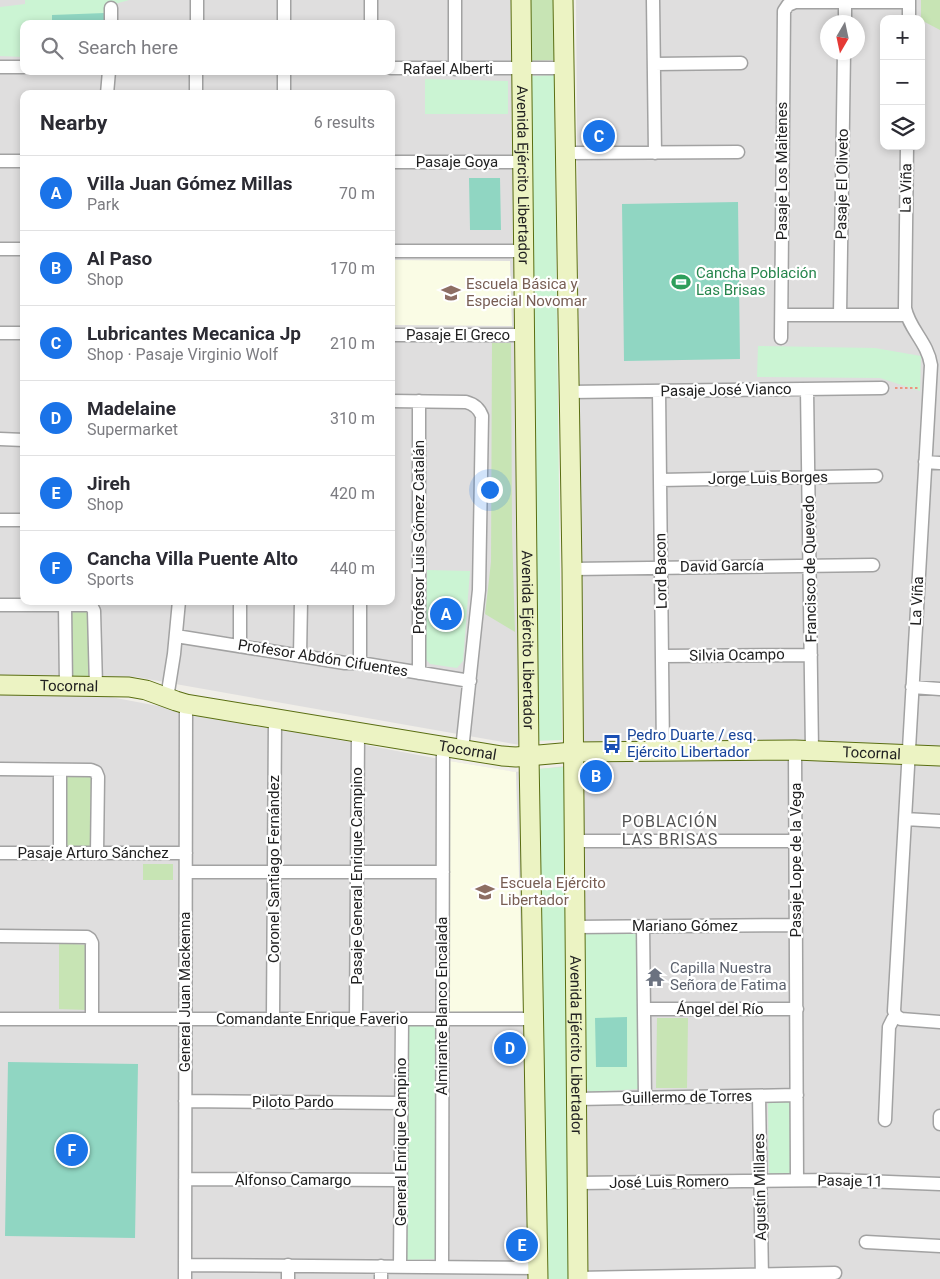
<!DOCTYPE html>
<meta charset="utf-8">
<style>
:root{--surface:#fff;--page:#f7f7f7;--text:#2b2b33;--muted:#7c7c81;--line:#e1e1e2;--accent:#1a73e8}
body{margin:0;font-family:Roboto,sans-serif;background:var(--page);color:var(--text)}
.controls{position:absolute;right:15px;top:15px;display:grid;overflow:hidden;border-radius:10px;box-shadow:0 2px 8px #0003}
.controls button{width:45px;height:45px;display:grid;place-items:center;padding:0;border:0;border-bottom:1px solid var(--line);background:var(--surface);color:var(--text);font:25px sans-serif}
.compass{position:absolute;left:820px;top:15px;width:45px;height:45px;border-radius:50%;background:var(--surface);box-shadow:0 2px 8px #0003;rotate:189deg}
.you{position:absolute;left:489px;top:489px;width:18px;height:18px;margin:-12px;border:4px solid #fff;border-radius:50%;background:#1a73e8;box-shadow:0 0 0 8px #1a73e833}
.badge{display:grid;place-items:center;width:32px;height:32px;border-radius:50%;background:var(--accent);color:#fff;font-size:16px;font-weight:700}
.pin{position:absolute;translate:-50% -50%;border:2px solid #fff;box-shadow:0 1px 5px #0006}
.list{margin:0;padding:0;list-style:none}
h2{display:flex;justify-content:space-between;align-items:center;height:65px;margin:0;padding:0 20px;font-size:21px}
h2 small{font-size:16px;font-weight:400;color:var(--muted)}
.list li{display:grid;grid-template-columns:32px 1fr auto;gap:15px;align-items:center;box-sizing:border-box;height:75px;padding:0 20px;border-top:1px solid var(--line)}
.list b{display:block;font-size:19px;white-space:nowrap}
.list p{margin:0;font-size:16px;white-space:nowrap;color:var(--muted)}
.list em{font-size:16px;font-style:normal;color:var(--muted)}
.icon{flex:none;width:28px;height:28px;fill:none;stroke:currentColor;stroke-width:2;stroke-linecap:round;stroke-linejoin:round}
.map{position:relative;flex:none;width:940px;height:1279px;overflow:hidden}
.search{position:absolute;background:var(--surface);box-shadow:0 2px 8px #0003;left:20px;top:20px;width:375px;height:55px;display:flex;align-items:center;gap:12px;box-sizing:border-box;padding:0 18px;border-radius:10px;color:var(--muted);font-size:19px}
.panel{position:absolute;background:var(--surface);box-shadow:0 2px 8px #0003;left:20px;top:90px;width:375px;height:515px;border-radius:10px}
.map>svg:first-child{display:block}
</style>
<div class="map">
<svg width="940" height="1279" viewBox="0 0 940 1279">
<rect width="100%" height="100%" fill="#f0eee8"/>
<path fill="#dfdede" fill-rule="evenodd" d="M0 0H512L520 745 136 677 0 676ZM24 24H391V71H24ZM24 94H391V601H24Z
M576 0H940V1279H0V692L100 695 450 761 515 772 582 764ZM884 19H921V146H884ZM828 22H858V52H828Z"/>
<path fill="#fafce5" d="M391 260 510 261 512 326 391 325Z
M450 761 516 772 523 1011 450 1012Z"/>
<path fill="#c7e4b4" d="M530 0H555L556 60 529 61Z
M921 0H940V30L921 20Z
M492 343H511L512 531 515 632 485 614 491 562Z
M70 612H88L90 677 71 676Z
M66 776 94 777 93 849 67 848Z
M143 864H173V880H143Z
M59 943 88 945 87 1010 59 1009Z
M657 1018H688L687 1088H656Z"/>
<path fill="#cbf4d3" d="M25 0H129L108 6V24H24V57L0 56V7L25 4Z
M554 75 562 740 534 741 528 76Z
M425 79 508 81V114H425Z
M758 346 875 348 921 356 920 391 880 378 757 377Z
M427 570 470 571 463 661 457 668 430 664 425 658Z
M564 767 572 1279H542L536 769Z
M634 933 640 937 642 1084 638 1089 590 1092 583 1084V938L586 934Z
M411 1025H438V1259L405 1260V1029Z
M771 1100 791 1101V1175L770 1176 769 1173 768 1104Z"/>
<path fill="#90d6c2" d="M105 13V24H52V15Z
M469 178H500L501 230H470Z
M738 202 740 359 624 361 622 204Z
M627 1017V1067H596L595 1018Z
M8 1062 138 1064 135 1238 5 1236Z"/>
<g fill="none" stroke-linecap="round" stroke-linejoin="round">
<g stroke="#a2a2a2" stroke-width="15">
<path id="street" d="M371 0V24
M455 0V69
M653 0 655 153
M909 19V0
M845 22V2
M111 24V8
M197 24V0
M284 24V0
M654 64 741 63
M0 67H24
M391 68H564
M107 94 109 71
M196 94V71
M284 94V71
M907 146 905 308C909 329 928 343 931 365L894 1011 896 1016 901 1019 940 1022
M565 153 738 152
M0 161H24
M391 162H522
M0 249H24
M391 251H523
M782 315H906
M840 315 844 52
M0 333H24
M391 335H524
M781 338 784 11 788 5 795 2H909
M807 389 812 750
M659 391 663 750
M569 392 882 388
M391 401 466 402C474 404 479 408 482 416L479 590 462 750
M419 401V673
M0 439 24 440
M925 462 940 463
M660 480 876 476
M0 520H24
M572 569 873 565
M360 601V663
M0 605H88L92 607 94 611 96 686
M65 605 66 686
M176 636 345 663H360L470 681
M240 646V601
M300 656 301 601
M662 656 811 655
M912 687 940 689
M167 698 174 654 179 601
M795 750 797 1180
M0 769 91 770 96 772 98 777 97 853
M905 819 940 821
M574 841H796
M0 853H186
M60 853V770
M186 872H443
M643 926 645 1098
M575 927 796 925
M0 936 87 937 90 939 92 943V1019
M644 1009H797
M0 1019H533
M273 1019 275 719
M356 1019 358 733
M759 1096 762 1279
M576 1099 797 1095
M185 1101 401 1103
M885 1120 889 1027 893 1019 896 1016
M940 1124V1116
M185 1179 400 1180
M577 1183 838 1180 940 1184
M866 1242 940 1246
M185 1265 538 1268
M288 1265V1279
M400 1266 402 1019
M442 1267 443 746
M578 1278 835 1273
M185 1279 186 704
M381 1279V1266"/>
</g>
<g stroke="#5a6e12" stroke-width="21">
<g id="secondary">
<path id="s1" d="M521 0 529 756 538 1279"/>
<path id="s2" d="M563 0 572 569 578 1279"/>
<path id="s3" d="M0 685 129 687 146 690 176 701 186 704 502 756 516 757 573 752 795 750 940 756"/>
</g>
</g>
<path stroke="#eb957e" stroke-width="2" stroke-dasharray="2.5 2.5" stroke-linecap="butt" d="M895 388H918"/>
<use href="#street" stroke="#fff" stroke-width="12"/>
<use href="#secondary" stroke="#ecf3c3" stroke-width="19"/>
</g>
<defs>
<g id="stadium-bare" transform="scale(1.5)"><path d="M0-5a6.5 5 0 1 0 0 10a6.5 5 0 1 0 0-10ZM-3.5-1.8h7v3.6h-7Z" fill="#2e9e5b" stroke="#fff" stroke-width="2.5" paint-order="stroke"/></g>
<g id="school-bare" transform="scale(1.5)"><path d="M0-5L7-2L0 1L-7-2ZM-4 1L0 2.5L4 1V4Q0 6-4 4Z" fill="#8d6e63" stroke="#fff" stroke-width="2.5" paint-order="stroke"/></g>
<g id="bus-bare" transform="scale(1.5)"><path d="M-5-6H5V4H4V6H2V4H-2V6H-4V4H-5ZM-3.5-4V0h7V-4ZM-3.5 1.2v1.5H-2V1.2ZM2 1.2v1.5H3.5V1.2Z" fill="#1a4fb4" stroke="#fff" stroke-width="2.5" paint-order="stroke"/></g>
<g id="temple-bare" transform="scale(1.5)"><path d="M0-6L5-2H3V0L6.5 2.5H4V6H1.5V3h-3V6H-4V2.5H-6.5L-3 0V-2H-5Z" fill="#6b7280" stroke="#fff" stroke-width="2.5" paint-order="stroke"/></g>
</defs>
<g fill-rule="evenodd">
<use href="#stadium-bare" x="681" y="282"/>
<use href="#school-bare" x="451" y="293"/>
<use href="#bus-bare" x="612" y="744"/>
<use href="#school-bare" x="485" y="892"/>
<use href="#temple-bare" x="655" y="977"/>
</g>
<g text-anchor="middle" stroke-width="4.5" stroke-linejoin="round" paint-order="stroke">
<g font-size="15" fill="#212121" stroke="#fff">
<text x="448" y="74">Rafael Alberti</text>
<text x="457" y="167">Pasaje Goya</text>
<text transform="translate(782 171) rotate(-90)" y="5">Pasaje Los Maitenes</text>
<text dy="5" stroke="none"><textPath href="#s1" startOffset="175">Avenida Ejército Libertador</textPath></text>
<text transform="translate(842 184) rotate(-89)" y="5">Pasaje El Oliveto</text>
<text transform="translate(906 188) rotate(-89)" y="5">La Viña</text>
<text x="458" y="340">Pasaje El Greco</text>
<text transform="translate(726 390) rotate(-1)" y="5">Pasaje José Vianco</text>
<text transform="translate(768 478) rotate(-1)" y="5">Jorge Luis Borges</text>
<text transform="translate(419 537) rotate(-90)" y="5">Profesor Luis Gómez Catalán</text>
<text transform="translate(722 566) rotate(-1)" y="5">David García</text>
<text transform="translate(810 569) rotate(-91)" y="5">Francisco de Quevedo</text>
<text transform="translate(661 571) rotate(-91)" y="5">Lord Bacon</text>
<text transform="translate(917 601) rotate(-87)" y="5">La Viña</text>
<text dy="5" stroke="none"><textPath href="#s1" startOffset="640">Avenida Ejército Libertador</textPath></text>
<text transform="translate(737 655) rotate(-1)" y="5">Silvia Ocampo</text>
<text transform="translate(323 658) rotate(9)" y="5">Profesor Abdón Cifuentes</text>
<text dy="5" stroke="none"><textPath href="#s3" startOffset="69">Tocornal</textPath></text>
<text dy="5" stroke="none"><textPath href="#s3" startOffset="474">Tocornal</textPath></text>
<text dy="5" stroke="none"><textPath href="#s3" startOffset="879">Tocornal</textPath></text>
<text x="93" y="858">Pasaje Arturo Sánchez</text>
<text transform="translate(796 860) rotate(-90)" y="5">Pasaje Lope de la Vega</text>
<text transform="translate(274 869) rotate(-90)" y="5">Coronel Santiago Fernández</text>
<text transform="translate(357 876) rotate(-90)" y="5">Pasaje General Enrique Campino</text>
<text x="685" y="931">Mariano Gómez</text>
<text transform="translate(185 992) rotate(-90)" y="5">General Juan Mackenna</text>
<text transform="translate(442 1006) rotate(-90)" y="5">Almirante Blanco Encalada</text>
<text x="720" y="1014">Ángel del Río</text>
<text x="312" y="1024">Comandante Enrique Faverio</text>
<text dy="5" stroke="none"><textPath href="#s2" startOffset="1045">Avenida Ejército Libertador</textPath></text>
<text transform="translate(687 1097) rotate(-1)" y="5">Guillermo de Torres</text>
<text x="293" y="1107">Piloto Pardo</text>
<text transform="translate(401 1142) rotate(-90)" y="5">General Enrique Campino</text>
<text x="293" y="1185">Alfonso Camargo</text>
<text transform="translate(850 1181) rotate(1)" y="5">Pasaje 11</text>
<text transform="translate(669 1182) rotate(-1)" y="5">José Luis Romero</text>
<text transform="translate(760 1187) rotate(-91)" y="5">Agustín Millares</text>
</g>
<g font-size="15" fill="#27864d" stroke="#fff" text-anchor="start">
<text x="696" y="278">Cancha Población<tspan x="696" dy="17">Las Brisas</tspan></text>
</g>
<g font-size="15" fill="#785e54" stroke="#fff" text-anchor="start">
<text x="466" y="289">Escuela Básica y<tspan x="466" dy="17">Especial Novomar</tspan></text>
<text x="500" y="888">Escuela Ejército<tspan x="500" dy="17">Libertador</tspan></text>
</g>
<g font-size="15" fill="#164399" stroke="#fff" text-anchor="start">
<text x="627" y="740">Pedro Duarte / esq.<tspan x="627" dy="17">Ejército Libertador</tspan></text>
</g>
<g font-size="15" fill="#5b616d" stroke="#fff" text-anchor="start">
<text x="670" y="973">Capilla Nuestra<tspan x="670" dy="17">Señora de Fatima</tspan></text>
</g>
<g font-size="16" letter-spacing="1" fill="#545454" stroke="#fff">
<text x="670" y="827">POBLACIÓN<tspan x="670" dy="18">LAS BRISAS</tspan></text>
</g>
</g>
</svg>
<div class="controls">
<button>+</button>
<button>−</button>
<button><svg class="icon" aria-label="layers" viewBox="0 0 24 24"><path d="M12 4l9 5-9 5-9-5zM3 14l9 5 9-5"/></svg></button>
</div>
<svg class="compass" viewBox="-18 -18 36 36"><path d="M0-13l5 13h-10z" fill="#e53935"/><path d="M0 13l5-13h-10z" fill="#7c7c81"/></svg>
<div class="you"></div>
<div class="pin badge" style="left:446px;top:614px">A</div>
<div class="pin badge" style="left:596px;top:776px">B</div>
<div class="pin badge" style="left:599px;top:136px">C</div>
<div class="pin badge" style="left:510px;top:1048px">D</div>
<div class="pin badge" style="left:522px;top:1245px">E</div>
<div class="pin badge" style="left:72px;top:1150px">F</div>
<div class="search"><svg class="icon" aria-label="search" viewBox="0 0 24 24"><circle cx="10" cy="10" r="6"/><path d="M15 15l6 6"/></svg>Search here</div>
<section class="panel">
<h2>Nearby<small>6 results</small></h2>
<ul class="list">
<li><span class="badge">A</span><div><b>Villa Juan Gómez Millas</b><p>Park</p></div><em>70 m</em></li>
<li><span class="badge">B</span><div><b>Al Paso</b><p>Shop</p></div><em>170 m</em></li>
<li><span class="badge">C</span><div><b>Lubricantes Mecanica Jp</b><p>Shop · Pasaje Virginio Wolf</p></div><em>210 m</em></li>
<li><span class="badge">D</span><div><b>Madelaine</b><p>Supermarket</p></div><em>310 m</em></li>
<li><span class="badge">E</span><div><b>Jireh</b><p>Shop</p></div><em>420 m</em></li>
<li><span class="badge">F</span><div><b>Cancha Villa Puente Alto</b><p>Sports</p></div><em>440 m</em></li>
</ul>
</section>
</div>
